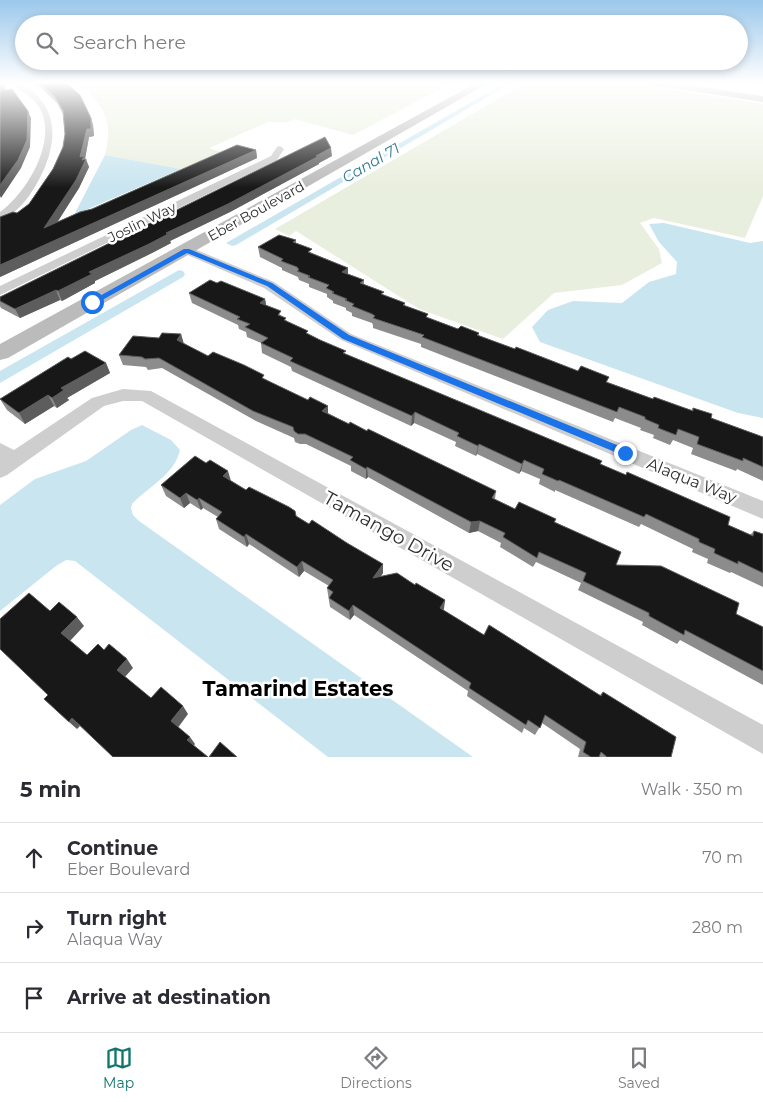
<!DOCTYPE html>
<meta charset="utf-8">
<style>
:root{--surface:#fff;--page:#f7f7f7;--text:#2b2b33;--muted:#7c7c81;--line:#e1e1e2;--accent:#0f766e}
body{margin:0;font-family:Montserrat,sans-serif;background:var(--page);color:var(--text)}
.stop{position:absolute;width:15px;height:15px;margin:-11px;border:4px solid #1a73e8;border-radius:50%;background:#fff}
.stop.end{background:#1a73e8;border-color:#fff;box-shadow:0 1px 5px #0008}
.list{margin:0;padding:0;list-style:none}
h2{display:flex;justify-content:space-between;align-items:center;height:65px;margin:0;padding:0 20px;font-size:21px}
h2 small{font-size:16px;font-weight:400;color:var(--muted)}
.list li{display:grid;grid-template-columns:32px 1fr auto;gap:15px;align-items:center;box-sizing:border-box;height:70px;padding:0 20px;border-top:1px solid var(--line)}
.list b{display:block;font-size:19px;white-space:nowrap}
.list p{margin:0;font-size:16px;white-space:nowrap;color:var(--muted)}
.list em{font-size:16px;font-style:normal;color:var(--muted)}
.icon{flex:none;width:28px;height:28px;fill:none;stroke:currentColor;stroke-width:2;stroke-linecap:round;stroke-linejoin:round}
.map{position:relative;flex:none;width:763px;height:757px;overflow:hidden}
.search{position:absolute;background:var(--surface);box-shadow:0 2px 8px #0003;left:15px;right:15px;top:15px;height:55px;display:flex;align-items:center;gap:12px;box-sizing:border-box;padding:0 18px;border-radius:28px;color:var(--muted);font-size:19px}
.sheet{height:275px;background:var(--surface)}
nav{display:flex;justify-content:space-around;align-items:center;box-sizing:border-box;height:70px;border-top:1px solid var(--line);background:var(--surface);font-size:14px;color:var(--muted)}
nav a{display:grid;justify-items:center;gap:2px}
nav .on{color:var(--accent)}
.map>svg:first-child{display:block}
</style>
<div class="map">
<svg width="763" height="757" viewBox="0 0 763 757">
<rect width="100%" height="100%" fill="#fff"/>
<path fill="#e9efde" d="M76 82H454L353 135 295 119 288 122H268L209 148 221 152 181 169 105 155C111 130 110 114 90 95 86 90 81 85 76 82Z
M527 82H627L763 104V196L745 238 654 218 640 223 659 249 662 263 622 285 554 293 503 339 419 309 296 231 289 236 275 229Z"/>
<path fill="#c9e5f0" d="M105 155 181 169 74 215Z
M664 223 750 243 763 241V418L738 413 540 342 532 327 548 310 573 301 622 303 649 282 676 274 677 262 659 242 649 224Z
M142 425 171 440 180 450C175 474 148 487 132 504L131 508 133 515 139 521 473 757H328L75 561 66 560 56 566 0 611V505L35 479 86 461 131 430Z"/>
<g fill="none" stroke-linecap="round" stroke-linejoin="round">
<path fill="#c9e5f0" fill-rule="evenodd" d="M506 82H513L236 245 232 246 226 243Z
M179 270 183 271 185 274 183 277 0 383V371Z"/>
<path fill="#cecece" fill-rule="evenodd" d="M10 82C19 82 26 86 33 92 67 120 50 166 29 196 22 205 12 217 0 220V212C27 193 59 139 39 107 32 95 18 91 10 82Z
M748 82H763V85L751 84Z
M280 146 284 149 277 160 0 295V286L271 156 277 147Z
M187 246 274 282 351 334 763 501V519L341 340 264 288 183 253 181 250Z
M123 389 151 391 763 725V754L142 401H123L104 406 7 475 0 478V443L14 450 92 398Z"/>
<path fill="#bbb" fill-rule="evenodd" d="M478 82H490L8 358 0 360V344Z
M646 82H668L763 96V102L651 85Z"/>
</g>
<path fill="#8c8c8c" d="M32 82H65L91 118 93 125 94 136 89 137 85 159 89 167 79 188 57 222 256 150 257 158 0 277V217L17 213 29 204 53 169 63 147 65 134 63 114 57 103 41 88Z
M332 156 319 163V164L230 212 170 241 171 243 152 253 95 281V283L62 301 60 300 20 318 1 308 0 306V297Z
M296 240V244L312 253 348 268V274L364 280V285L384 295 405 303V306L428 318 458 329 479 333V336L515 349 578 371 609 377 607 382 653 399 692 410 693 408 711 418 763 437V481L737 469 736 471 691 454 693 448 673 440 670 445 653 438 654 435 640 430 641 428 615 418 613 422 421 347V344L373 328V325L372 323 352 316V313L346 310V308L333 303V301L327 297V294L309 287V284L299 280 298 277 282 270V268L260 257 258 247Z
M217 283 265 299 266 305 282 316 287 321 309 334 346 354 601 464 728 525 750 535 754 531 763 534V587L731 572 730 573 707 563 708 559 692 552 693 549 641 524 639 527 555 490V492L539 484 540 479 521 471 519 474 477 454 476 456 455 446 456 442 421 426 414 423 411 426 292 371 291 367 262 353 261 343 247 337 246 332 239 329 238 325 192 303 189 293Z
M181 334 183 343 208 356 265 379 328 413 349 424 496 491 495 499 515 509 556 519 555 522 616 565 736 614 763 627V685L680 640 677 644 642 625 643 622 578 590 581 583 536 562 533 567 500 547 501 543 478 531 469 533 368 477 366 479 351 471V466L306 444H300L295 442 294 438 256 421 162 368 148 370 146 367 123 365 119 355 159 338Z
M71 359 106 363 110 373 67 398 69 400 57 408 54 406 25 424 7 410 0 399Z
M206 463 231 481 246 490 295 511 296 517 383 573 381 576 415 585 445 600 443 610 484 635 600 695 603 692 671 757H578L580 749 542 723 535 735 524 728 522 733 467 696 468 691 354 615 350 620 330 607 327 588 329 586 304 571 299 577 249 544 247 547 219 529 216 519 218 517 203 508 201 510 190 503 184 508 166 496 161 485Z"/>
<path fill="#5d5d5d" d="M3 83 6 90 0 91V84Z
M28 111 31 118 30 147 21 168 1 198 0 196V185Z
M91 118 93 125 94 136 89 137 85 159V161L86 159 89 167 79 188 48 237 44 228 80 157 87 129Z
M331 148 332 156 319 163V164L230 212 170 241 171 243 152 253 95 281V283L62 301 58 291 89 272Z
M256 150 257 158 0 277V265Z
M348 268V277L342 272Z
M56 290 60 300 20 318 15 309Z
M265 299 267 309 260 303Z
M181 334 184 344 177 340Z
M106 363 110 373 67 398 69 400 57 408 52 398 61 388Z
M48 395 54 406 25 424 19 413Z
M328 406V416L322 411Z
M415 412 414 423 411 426 412 416Z
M479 444 477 454 476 456 478 446Z
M524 460 521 471 519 474 522 464Z
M367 467 368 477 366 479V469Z
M228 471 231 481 223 476Z
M186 493 190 503 184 508 180 498Z
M199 498 203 508 201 510 197 500Z
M480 521 478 531 469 533 471 522Z
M246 534 249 544 247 547 244 537Z
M302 561 304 571 299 577 297 567Z
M383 564V573L373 588V578Z
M445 600 444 609 439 617 440 608Z
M353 605 354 615 350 620 349 611Z
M77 617 84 626 69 642 61 633Z
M127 659 133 668 124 678 117 670Z
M183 706 188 714 177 729 171 721Z
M72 718 80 726 77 729 69 722Z
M190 737 195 744 193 747 187 740Z"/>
<path fill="#181818" stroke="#5d5d5d" d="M39 82H65L80 95 91 118V129H87L80 157 84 156 82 160 86 159 76 180 44 228 80 212 92 209 237 145 256 150 0 265V217L13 212 17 213 29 204 53 169 63 147 65 134 63 111 55 97Z
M12 89 28 111 27 140 18 160 0 185V91Z
M325 137 331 148 316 156H319L228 204 166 233 168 234 149 244 89 272 92 274 58 291 56 290 15 309 0 301V297Z
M279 235 296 240 293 242 312 249 308 252 348 268 342 272 364 280 360 283 384 292 381 294 405 303 403 305 428 314 426 317 458 329 461 326 479 333 477 335 515 349 516 347 578 371 581 366 609 377 606 382 653 399 654 397 693 411V408L712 414 711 418 763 437V467L743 458V461L697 444 699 437 678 429 676 435 658 428 659 425 645 419V417L619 407 617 412 422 337 424 335 373 318 375 316 372 314 352 306 354 304 345 300 347 299 332 293 334 292 326 288 329 285 308 277 310 276 297 271 299 270 297 267 281 261 283 259 258 247Z
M210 280 217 283 221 281 265 299 260 303 281 311 278 315 286 318 284 320 308 331 306 333 320 340 346 351 343 353 602 461 600 464 626 475 627 472 700 504 730 517 728 525 753 536 754 531 763 534V573L738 561V564L714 553 715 549 699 542V539L646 514 644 517 559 480 558 481 542 474 544 469 524 460 522 464 479 444 478 446 457 436 459 433 421 415 415 412 412 416 290 361 293 358 261 343 268 338 245 327 250 324 237 319 240 317 189 293Z
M162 333 181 334 177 340 208 356 213 352 244 365 264 375 262 378 308 400 310 397 328 406 322 411 349 424 350 422 367 431 368 429 496 491 492 498 515 509 519 502 556 519 554 522 621 552 616 565 661 566 739 603 736 614 763 627V671L685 630 684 635 649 616V613L583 581 586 573 539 552 537 558 503 537 505 533 480 521 471 522 367 467 366 469 350 460 353 457 305 434H298L294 431 293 427 253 411 159 358 145 359 142 357 119 355 133 336 159 338Z
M85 351 106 363 61 388 64 390 52 398 48 395 19 413 0 399 68 357 71 359Z
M195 456 206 463 210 460 228 471 223 476 246 490 249 487 289 507 295 511 296 516 309 524 312 520 347 543 383 564 373 578 397 573 415 585 416 583 445 600 440 608 484 635 489 625 601 696 603 692 676 737 671 757H607L601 752 599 757H591L583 752 586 742 545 715 540 728 528 720 526 725 469 688 471 683 353 605 349 611 329 598 333 592 327 588 333 580 302 561 297 567 246 534 244 537 216 519 222 512 199 498 197 500 186 493 180 498 161 485Z
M29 593 50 611 59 602 77 617 61 633 87 655 98 644 104 650 109 644 127 659 117 670 151 698 161 687 183 706 171 721 190 737 187 740 208 757H113L72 718 69 722 44 699 48 695 0 649V619Z
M220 742 237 757H209Z"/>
<linearGradient id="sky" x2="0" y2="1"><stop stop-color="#9bc8eb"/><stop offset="0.44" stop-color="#fff"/><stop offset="1" stop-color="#fff" stop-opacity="0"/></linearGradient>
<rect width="763" height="188" fill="url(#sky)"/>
<path fill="#1a73e8" d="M184 249H189L272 283 349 335 629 450 630 453 625 456 622 455 343 339 267 286 187 253 95 304 89 302Z"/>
<g text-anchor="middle" stroke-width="5" stroke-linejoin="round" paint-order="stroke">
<g font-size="14" fill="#313131" stroke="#fff">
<text transform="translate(256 211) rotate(-29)" y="5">Eber Boulevard</text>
<text transform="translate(142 222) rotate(-26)" y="5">Joslin Way</text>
</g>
<g font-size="15" font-style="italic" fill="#347a94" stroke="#fff">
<text transform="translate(371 163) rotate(-30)" y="5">Canal 71</text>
</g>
<g font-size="16" fill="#313131" stroke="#fff">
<text transform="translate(692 480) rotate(22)" y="6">Alaqua Way</text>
</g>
<g font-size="19" fill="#313131" stroke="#fff">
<text transform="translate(389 531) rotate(29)" y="7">Tamango Drive</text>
</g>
<g font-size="21" font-weight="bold" fill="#000" stroke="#fff">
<text x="298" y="696">Tamarind Estates</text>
</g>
</g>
</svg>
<div class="stop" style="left:92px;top:302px"></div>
<div class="stop end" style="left:625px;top:453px"></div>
<div class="search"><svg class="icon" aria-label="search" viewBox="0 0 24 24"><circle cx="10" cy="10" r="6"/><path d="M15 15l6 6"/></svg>Search here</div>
</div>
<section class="sheet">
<h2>5 min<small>Walk · 350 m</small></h2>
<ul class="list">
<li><svg class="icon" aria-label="ahead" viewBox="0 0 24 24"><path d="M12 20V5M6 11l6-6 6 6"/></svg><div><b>Continue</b><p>Eber Boulevard</p></div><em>70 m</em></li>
<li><svg class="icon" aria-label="right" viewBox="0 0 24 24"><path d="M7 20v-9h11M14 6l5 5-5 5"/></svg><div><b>Turn right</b><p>Alaqua Way</p></div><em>280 m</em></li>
<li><svg class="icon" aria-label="arrive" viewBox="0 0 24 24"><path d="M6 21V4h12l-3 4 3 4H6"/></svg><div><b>Arrive at destination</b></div></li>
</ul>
</section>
<nav>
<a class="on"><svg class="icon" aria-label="map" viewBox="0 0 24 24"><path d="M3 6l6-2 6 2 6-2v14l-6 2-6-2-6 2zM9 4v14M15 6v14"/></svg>Map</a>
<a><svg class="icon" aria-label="directions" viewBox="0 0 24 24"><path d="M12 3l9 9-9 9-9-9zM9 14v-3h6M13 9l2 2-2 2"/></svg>Directions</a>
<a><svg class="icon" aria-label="saved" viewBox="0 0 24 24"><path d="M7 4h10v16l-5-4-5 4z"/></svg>Saved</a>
</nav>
